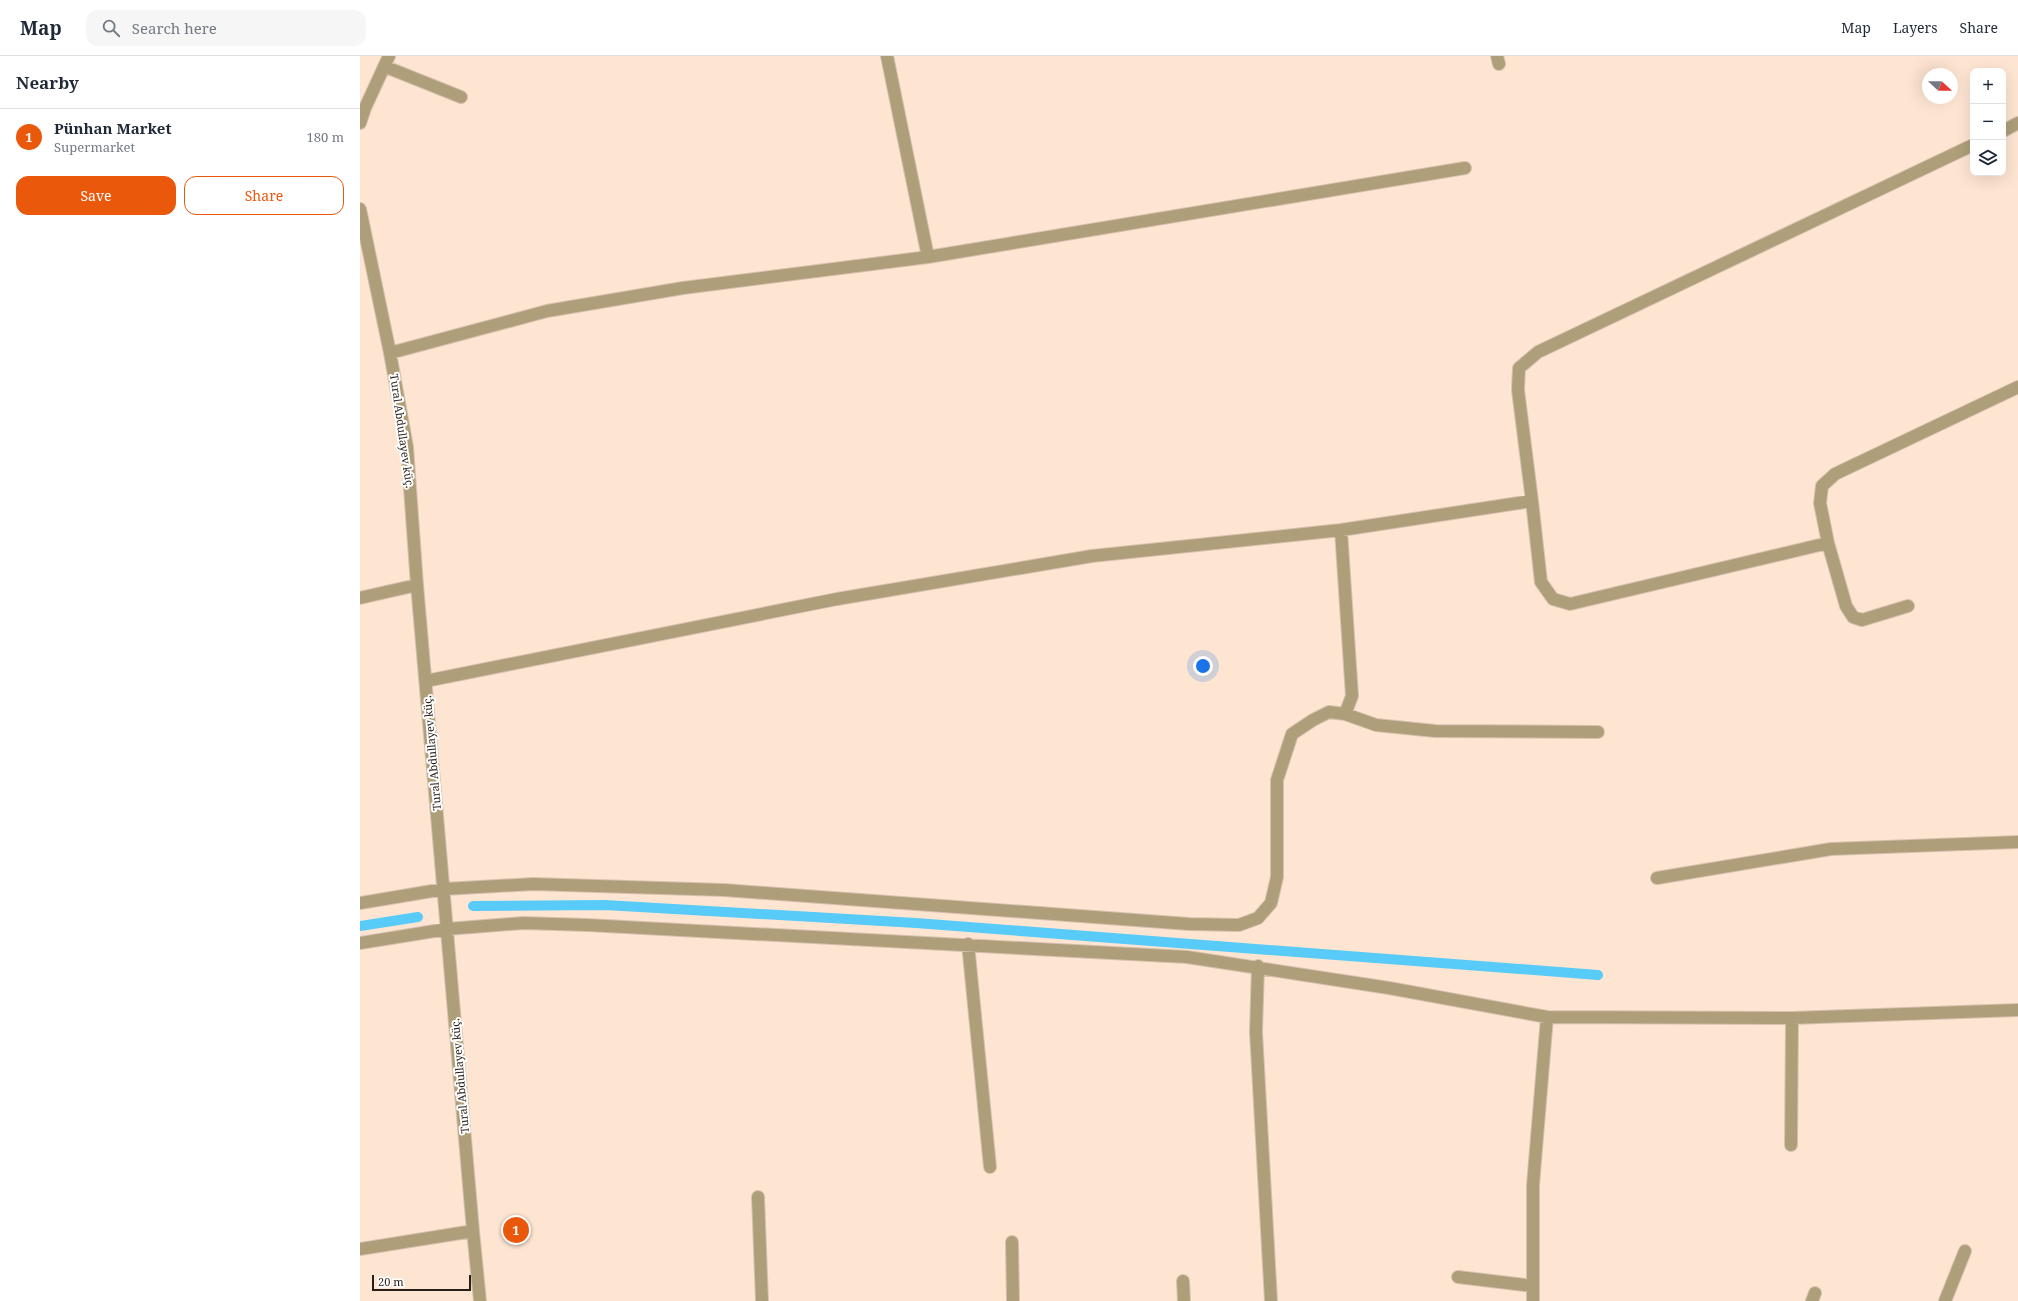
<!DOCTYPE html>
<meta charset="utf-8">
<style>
:root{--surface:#fff;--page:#f6f6f7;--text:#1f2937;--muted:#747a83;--line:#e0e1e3;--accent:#ea580c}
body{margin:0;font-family:"Noto Serif",serif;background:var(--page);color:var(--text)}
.controls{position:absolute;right:12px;top:12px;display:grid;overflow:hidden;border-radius:8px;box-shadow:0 4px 16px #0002}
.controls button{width:36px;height:36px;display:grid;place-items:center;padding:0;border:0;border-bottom:1px solid var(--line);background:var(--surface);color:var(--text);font:20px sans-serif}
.compass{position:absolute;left:1562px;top:12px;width:36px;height:36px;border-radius:50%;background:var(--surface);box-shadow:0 4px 16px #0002;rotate:111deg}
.scale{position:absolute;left:12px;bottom:10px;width:99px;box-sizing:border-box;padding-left:4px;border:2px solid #271e17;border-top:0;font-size:11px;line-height:14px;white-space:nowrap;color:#271e17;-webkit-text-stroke:3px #fff;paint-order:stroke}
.you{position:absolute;left:843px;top:610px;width:14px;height:14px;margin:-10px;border:3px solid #fff;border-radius:50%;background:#1a73e8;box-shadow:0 0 0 6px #1a73e833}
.badge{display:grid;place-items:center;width:26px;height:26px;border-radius:50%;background:var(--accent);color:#fff;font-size:13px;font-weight:700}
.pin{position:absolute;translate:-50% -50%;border:2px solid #fff;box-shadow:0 1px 4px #0006}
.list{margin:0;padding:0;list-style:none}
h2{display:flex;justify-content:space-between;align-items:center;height:52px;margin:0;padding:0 16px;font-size:17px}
h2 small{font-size:13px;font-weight:400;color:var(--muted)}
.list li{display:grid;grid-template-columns:26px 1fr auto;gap:12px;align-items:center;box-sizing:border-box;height:56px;padding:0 16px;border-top:1px solid var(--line)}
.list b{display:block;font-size:15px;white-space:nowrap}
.list p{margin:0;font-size:13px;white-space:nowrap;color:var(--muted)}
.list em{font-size:13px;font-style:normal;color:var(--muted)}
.actions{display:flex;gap:8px;padding:12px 16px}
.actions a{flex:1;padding:9px 0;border:1px solid var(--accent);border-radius:12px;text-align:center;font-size:14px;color:var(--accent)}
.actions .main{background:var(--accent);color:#fff}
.icon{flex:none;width:22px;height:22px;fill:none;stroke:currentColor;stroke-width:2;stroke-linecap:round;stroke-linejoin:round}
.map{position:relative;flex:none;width:1658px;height:1245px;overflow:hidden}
header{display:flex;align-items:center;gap:24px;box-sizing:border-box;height:56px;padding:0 20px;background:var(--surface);border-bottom:1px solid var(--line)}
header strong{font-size:19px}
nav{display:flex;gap:22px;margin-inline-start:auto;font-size:14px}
.search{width:280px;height:36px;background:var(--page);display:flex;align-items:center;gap:10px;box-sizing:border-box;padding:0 14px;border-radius:12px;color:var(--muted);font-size:15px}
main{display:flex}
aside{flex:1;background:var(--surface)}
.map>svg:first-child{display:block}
</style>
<header>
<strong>Map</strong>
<div class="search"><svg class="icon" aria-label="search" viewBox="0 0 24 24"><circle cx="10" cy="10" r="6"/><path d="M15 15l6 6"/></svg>Search here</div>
<nav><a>Map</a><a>Layers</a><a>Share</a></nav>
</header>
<main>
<aside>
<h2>Nearby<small></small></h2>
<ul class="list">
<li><span class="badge">1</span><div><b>Pünhan Market</b><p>Supermarket</p></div><em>180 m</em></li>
</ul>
<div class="actions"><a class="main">Save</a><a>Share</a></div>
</aside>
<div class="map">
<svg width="1658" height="1245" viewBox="0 0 1658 1245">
<rect width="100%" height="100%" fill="#fee5d2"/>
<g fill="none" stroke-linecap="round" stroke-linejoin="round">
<path stroke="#59cbf9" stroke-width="10" d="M113 850 245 849 556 867 1238 919
M0 870 58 861"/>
<g stroke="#d7c1b0" stroke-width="14">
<path id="minor" d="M527 0 568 201
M1137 0 1139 8
M26 11 101 41
M0 67 5 52 29 0
M1643 75 1658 67
M0 153 30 297 47 391 57 529 113 1175 120 1245
M30 297 187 255 323 232 568 201 1105 112
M1172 445 1181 526 1193 543 1210 548 1468 487 1460 447 1462 430 1475 418 1658 331
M1468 487 1486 550 1493 561 1502 564 1548 550
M0 542 57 529
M66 625 477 543 732 500 981 474 1172 445 1158 334 1159 312 1178 296 1613 89
M985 658 1016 669 1075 675 1238 676
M1297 822 1471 793 1658 786
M0 847 84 833 173 828 364 834 829 868 879 869 898 862 911 847 917 821V724L932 678 953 664 969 656 985 658 992 640 981 474
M0 887 87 873 163 867 227 869 827 901 1029 932 1187 961 1432 962 1658 954
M608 888 630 1111
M898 910 896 976 911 1245
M1431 1089 1432 962
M398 1141 402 1245
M652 1186 653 1245
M0 1193 113 1175
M1098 1221 1173 1230
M823 1225 824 1245
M1173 1245V1129L1187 961
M1452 1245 1455 1237
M1585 1245 1605 1195"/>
</g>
<use href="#minor" stroke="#ae9e79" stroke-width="12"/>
</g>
<g text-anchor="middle" stroke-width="4" stroke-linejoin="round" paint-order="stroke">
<g font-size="11" fill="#271e17" stroke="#fff">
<text transform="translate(42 375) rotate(82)" y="4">Tural Abdullayev küç.</text>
<text transform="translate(72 697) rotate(-95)" y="4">Tural Abdullayev küç.</text>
<text transform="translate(100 1020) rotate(-95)" y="4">Tural Abdullayev küç.</text>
</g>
</g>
</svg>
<div class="controls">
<button>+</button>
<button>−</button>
<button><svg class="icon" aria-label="layers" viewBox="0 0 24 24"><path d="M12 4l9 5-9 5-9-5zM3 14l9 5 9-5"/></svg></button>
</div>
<svg class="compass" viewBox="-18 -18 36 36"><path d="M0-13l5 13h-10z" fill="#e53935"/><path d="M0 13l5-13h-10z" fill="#747a83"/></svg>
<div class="scale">20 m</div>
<div class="you"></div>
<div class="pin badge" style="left:156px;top:1174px">1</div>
</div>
</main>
